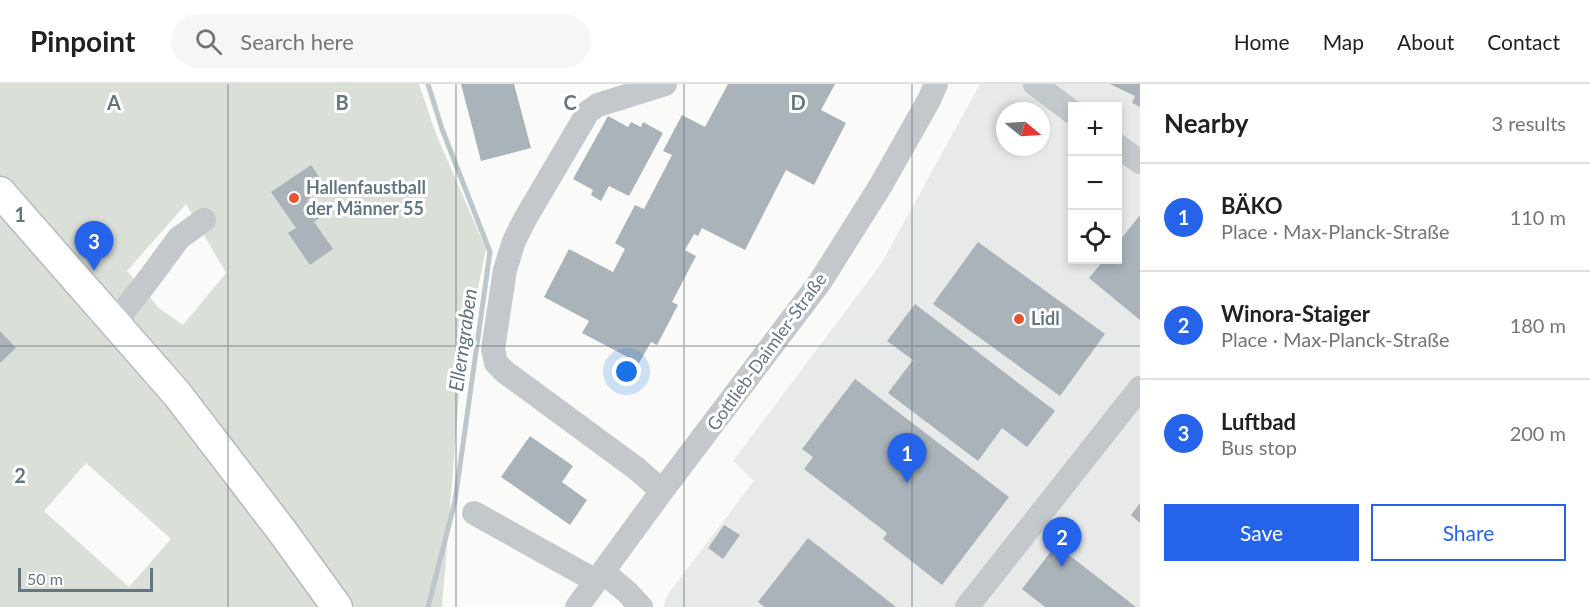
<!DOCTYPE html>
<meta charset="utf-8">
<style>
:root{--surface:#fff;--page:#f6f6f6;--text:#202124;--muted:#757577;--line:#e0e0e0;--accent:#2563eb}
body{margin:0;font-family:Lato,sans-serif;background:var(--page);color:var(--text)}
.controls{position:absolute;right:18px;top:18px;display:grid;overflow:hidden;border-radius:0px;box-shadow:0 3px 9px #0003}
.controls button{width:54px;height:54px;display:grid;place-items:center;padding:0;border:0;border-bottom:2px solid var(--line);background:var(--surface);color:var(--text);font:30px sans-serif}
.compass{position:absolute;left:996px;top:18px;width:54px;height:54px;border-radius:50%;background:var(--surface);box-shadow:0 3px 9px #0003;rotate:108deg}
.scale{position:absolute;left:18px;bottom:15px;width:135px;box-sizing:border-box;padding-left:6px;border:3px solid #657683;border-top:0;font-size:16px;line-height:21px;white-space:nowrap;color:#657683;-webkit-text-stroke:4px #fff;paint-order:stroke}
.you{position:absolute;left:627px;top:288px;width:21px;height:21px;margin:-15px;border:4px solid #fff;border-radius:50%;background:#1a73e8;box-shadow:0 0 0 9px #1a73e833}
.badge{display:grid;place-items:center;width:39px;height:39px;border-radius:50%;background:var(--accent);color:#fff;font-size:20px;font-weight:700}
.pin{position:absolute;translate:-50% -50px;filter:drop-shadow(0 2px 3px #0008)}
.pin::after{content:'';position:absolute;top:32px;width:21px;height:18px;background:inherit;clip-path:polygon(0 0,100% 0,50% 100%)}
.list{margin:0;padding:0;list-style:none}
h2{display:flex;justify-content:space-between;align-items:center;height:78px;margin:0;padding:0 24px;font-size:26px}
h2 small{font-size:20px;font-weight:400;color:var(--muted)}
.list li{display:grid;grid-template-columns:39px 1fr auto;gap:18px;align-items:center;box-sizing:border-box;height:108px;padding:0 24px;border-top:2px solid var(--line)}
.list b{display:block;font-size:22px;white-space:nowrap}
.list p{margin:0;font-size:20px;white-space:nowrap;color:var(--muted)}
.list em{font-size:20px;font-style:normal;color:var(--muted)}
.actions{display:flex;gap:12px;padding:18px 24px}
.actions a{flex:1;padding:14px 0;border:2px solid var(--accent);border-radius:0px;text-align:center;font-size:21px;color:var(--accent)}
.actions .main{background:var(--accent);color:#fff}
.icon{flex:none;width:33px;height:33px;fill:none;stroke:currentColor;stroke-width:2;stroke-linecap:round;stroke-linejoin:round}
.map{position:relative;flex:none;width:1140px;height:523px;overflow:hidden}
header{display:flex;align-items:center;gap:36px;box-sizing:border-box;height:84px;padding:0 30px;background:var(--surface);border-bottom:2px solid var(--line)}
header strong{font-size:28px}
nav{display:flex;gap:33px;margin-inline-start:auto;font-size:21px}
.search{width:420px;height:54px;background:var(--page);display:flex;align-items:center;gap:15px;box-sizing:border-box;padding:0 21px;border-radius:33px;color:var(--muted);font-size:22px}
main{display:flex}
aside{flex:1;background:var(--surface)}
.map>svg:first-child{display:block}
</style>
<header>
<strong>Pinpoint</strong>
<div class="search"><svg class="icon" aria-label="search" viewBox="0 0 24 24"><circle cx="10" cy="10" r="6"/><path d="M15 15l6 6"/></svg>Search here</div>
<nav><a>Home</a><a>Map</a><a>About</a><a>Contact</a></nav>
</header>
<main>
<div class="map">
<svg width="1140" height="523" viewBox="0 0 1140 523">
<rect width="100%" height="100%" fill="#fafaf8"/>
<path fill="#e8e9e9" fill-rule="evenodd" d="M980 0H1140V523H663L668 510 754 397 733 377 881 180ZM1072 22H1118V176H1072ZM1005 27H1041V63H1005Z"/>
<path fill="#dadfd7" fill-rule="evenodd" d="M0 0H419L436 50 486 165 461 286 442 523H0ZM186 120 226 189 183 241 159 224 127 187ZM86 379 171 455 129 503 44 427Z"/>
<g fill="none" stroke-linecap="round" stroke-linejoin="round">
<path stroke="#bbc7cb" stroke-width="5" d="M428 0 442 45 490 168 455 417 428 523"/>
</g>
<path fill="#aab3b9" d="M461 0H514L531 64 481 77Z
M728 0H835L821 26 846 39 814 101 786 86 745 166 702 144 698 152 694 150 685 166 696 172 672 218 678 221 657 261 651 258 639 279 582 249 589 237 544 213 569 165 613 188 625 165 615 159 635 121 644 125 672 71 663 67 682 31 705 43Z
M1110 0H1140V23L1132 19 1135 12Z
M608 32 628 43 631 38 641 43 643 38 663 49 629 112 609 102 601 117 591 111 593 106 573 95Z
M311 81 326 103 307 116 319 134 314 138 333 165 310 181 288 149 296 144 271 108Z
M1140 131V236L1089 194 1104 176H1118V159Z
M978 158 1105 250 1060 312 933 220Z
M915 220 1055 327 1027 363 1002 344 978 377 888 309 913 276 887 257Z
M0 247 16 264 0 279Z
M855 295 1009 413 942 501 883 455 887 449 804 385 813 373 802 365Z
M530 352 573 382 562 398 587 416 570 441 501 393Z
M1140 419V439L1131 431Z
M724 441 740 451 723 475 708 464Z
M808 454 896 523H765L758 518Z
M1056 461 1136 523H1045L1022 505Z"/>
<g fill="none" stroke-linecap="round" stroke-linejoin="round">
<g stroke="#b5babe" stroke-width="33">
<path id="major" d="M0 108 177 310 282 447 337 523"/>
</g>
<path stroke="#c3c8cc" stroke-width="24" d="M1035 0 1072 28
M1118 62 1140 78
M115 238 145 200 179 154 204 136
M662 407 637 385 505 288 496 279 493 265 505 186 514 157 525 135 588 28 598 21 665 0
M474 429 596 497
M603 488 627 508 641 523
M577 523 662 407 820 198 881 101 929 16 936 0
M967 523 1140 304"/>
<use href="#major" stroke="#fff" stroke-width="30"/>
</g>
<path fill="none" stroke="#657683" stroke-width="1.5" stroke-opacity="0.55" d="M228 0V523M456 0V523M684 0V523M912 0V523M0 262H1140"/>
<g fill="#e4572e" stroke="#fff" stroke-width="2">
<circle cx="294" cy="114" r="6"/>
<circle cx="1019" cy="235" r="6"/>
</g>
<g text-anchor="middle" stroke-width="6" stroke-linejoin="round" paint-order="stroke">
<g font-size="18" font-weight="bold" fill="#657683" stroke="#fff" text-anchor="start">
<text x="306" y="110">Hallenfaustball<tspan x="306" dy="21">der Männer 55</tspan></text>
<text x="1031" y="241">Lidl</text>
</g>
<g font-size="18" fill="#657683" stroke="#fff">
<text transform="translate(767 268) rotate(-54)" y="6">Gottlieb-Daimler-Straße</text>
</g>
<g font-size="20" font-style="italic" fill="#60757c" stroke="#fff">
<text transform="translate(463 256) rotate(-82)" y="7">Ellerngraben</text>
</g>
</g>
<g font-size="20" text-anchor="middle" font-weight="bold" fill="#657683" stroke="#fff" stroke-width="6" stroke-linejoin="round" paint-order="stroke">
<text x="114" y="26">A</text>
<text x="342" y="26">B</text>
<text x="570" y="26">C</text>
<text x="798" y="26">D</text>
<text x="20" y="138">1</text>
<text x="20" y="399">2</text>
</g>
</svg>
<div class="controls">
<button>+</button>
<button>−</button>
<button><svg class="icon" aria-label="locate" viewBox="0 0 24 24"><circle cx="12" cy="12" r="6"/><path d="M12 2v4M12 18v4M2 12h4M18 12h4"/></svg></button>
</div>
<svg class="compass" viewBox="-18 -18 36 36"><path d="M0-13l5 13h-10z" fill="#e53935"/><path d="M0 13l5-13h-10z" fill="#757577"/></svg>
<div class="scale">50 m</div>
<div class="you"></div>
<div class="pin badge" style="left:907px;top:399px">1</div>
<div class="pin badge" style="left:1062px;top:483px">2</div>
<div class="pin badge" style="left:94px;top:187px">3</div>
</div>
<aside>
<h2>Nearby<small>3 results</small></h2>
<ul class="list">
<li><span class="badge">1</span><div><b>BÄKO</b><p>Place · Max-Planck-Straße</p></div><em>110 m</em></li>
<li><span class="badge">2</span><div><b>Winora-Staiger</b><p>Place · Max-Planck-Straße</p></div><em>180 m</em></li>
<li><span class="badge">3</span><div><b>Luftbad</b><p>Bus stop</p></div><em>200 m</em></li>
</ul>
<div class="actions"><a class="main">Save</a><a>Share</a></div>
</aside>
</main>
